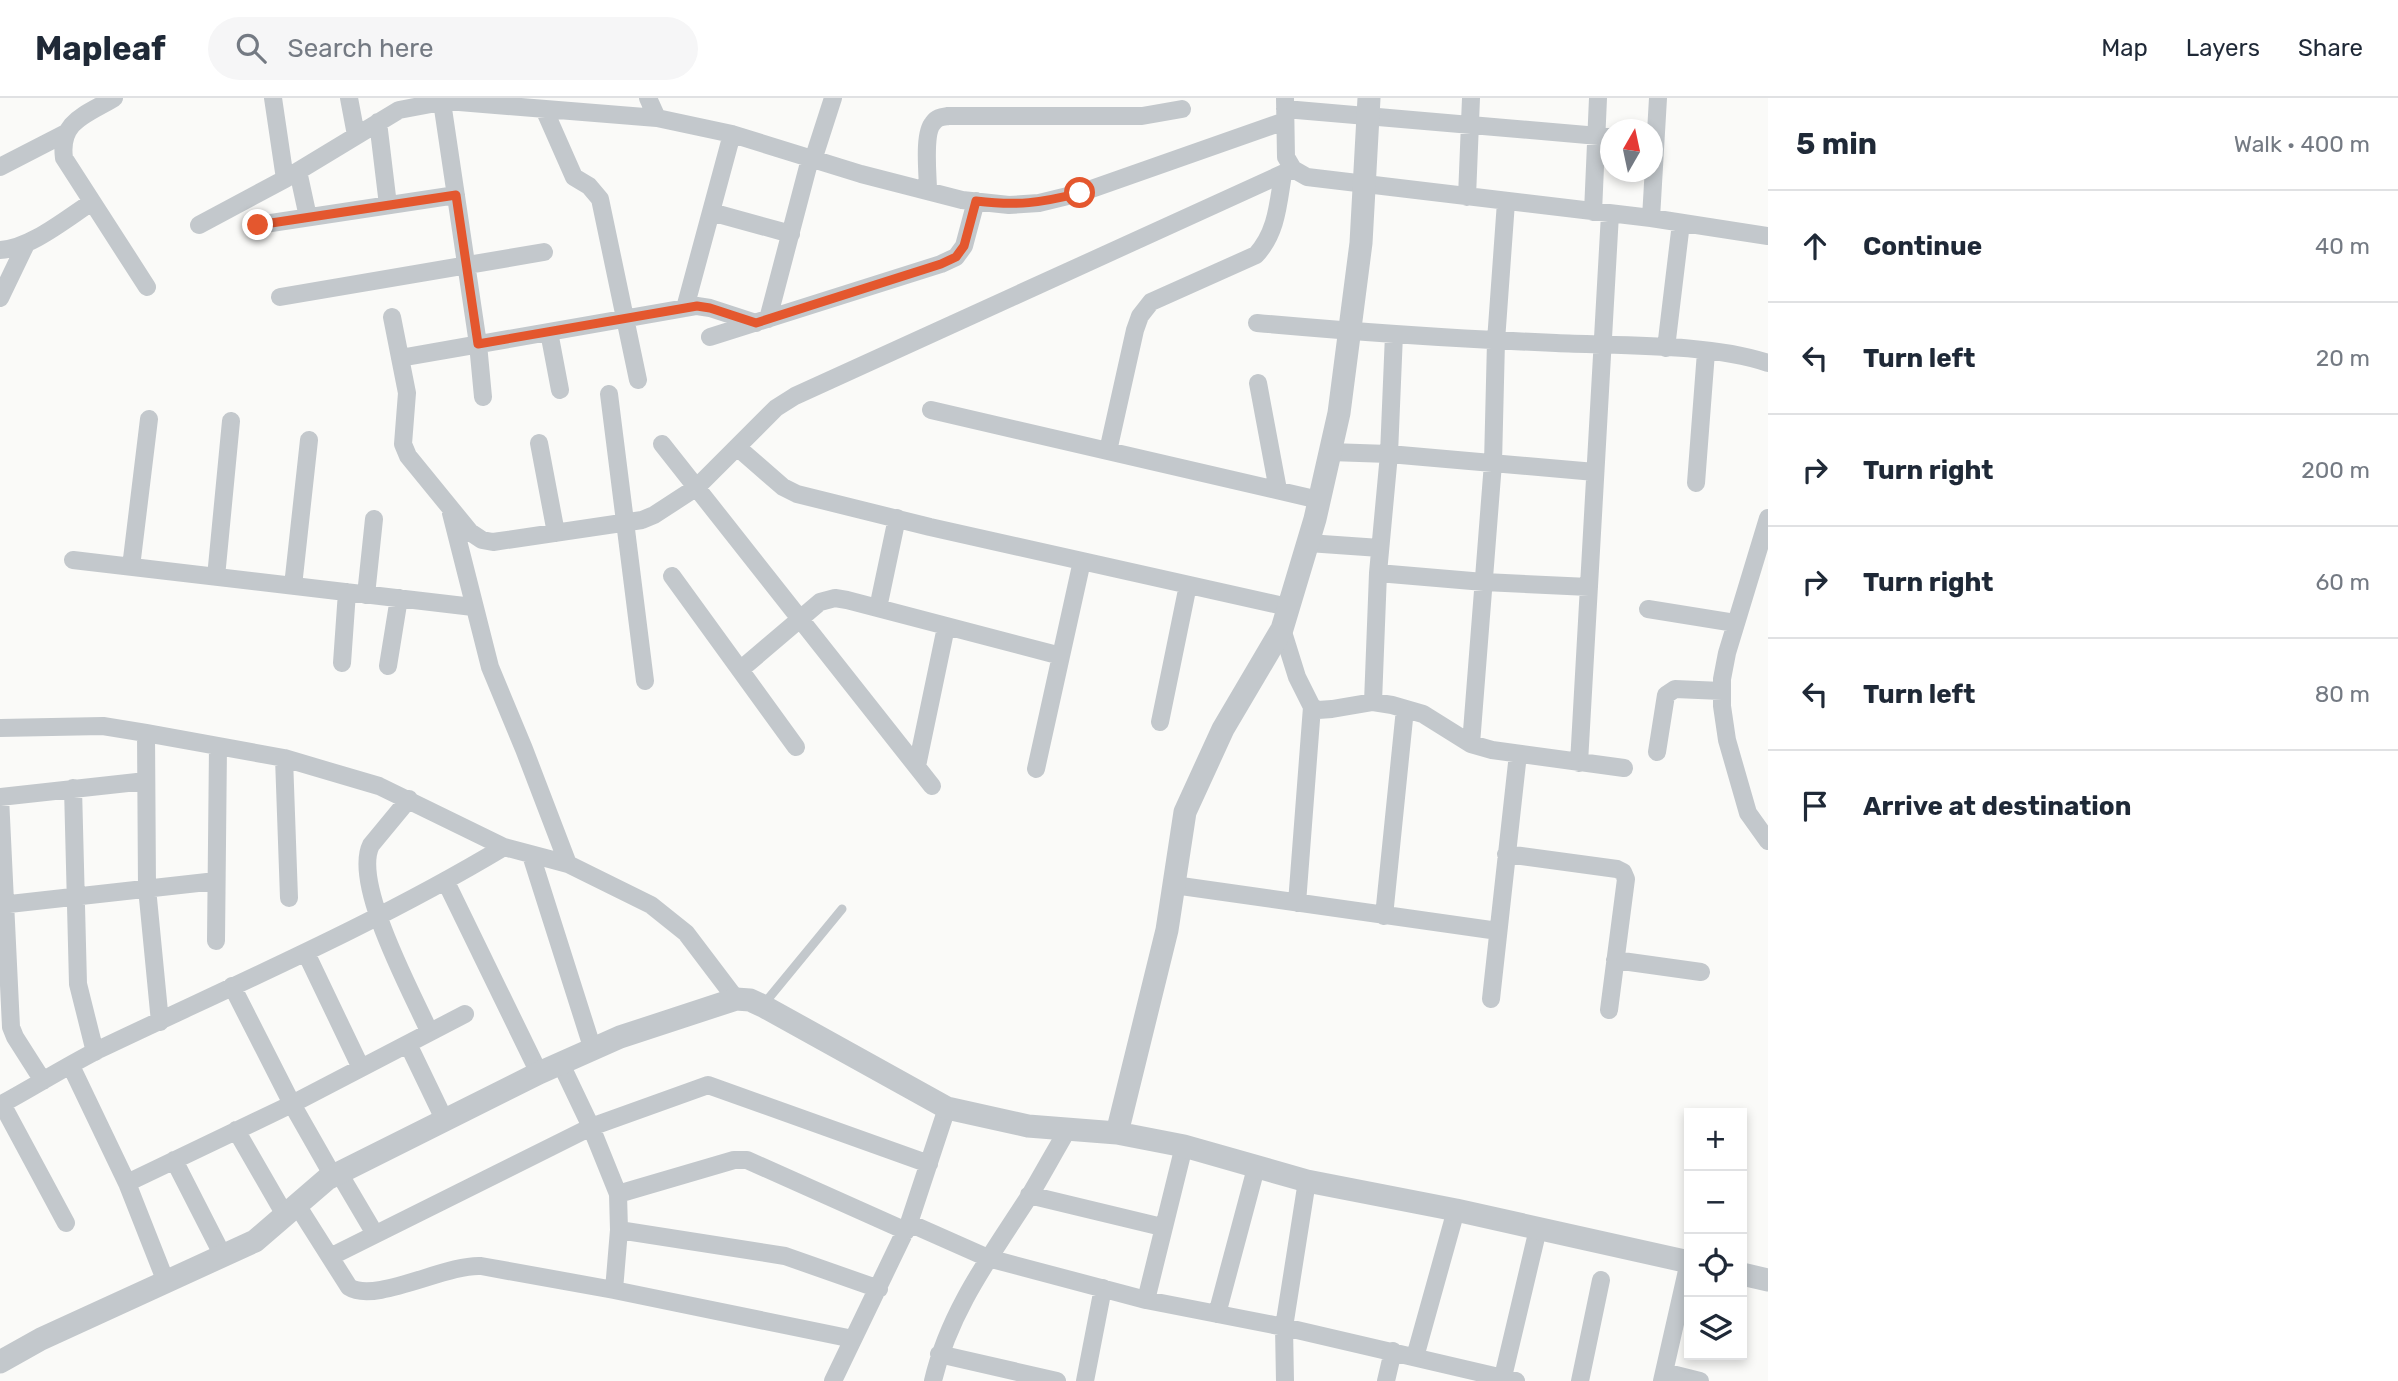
<!DOCTYPE html>
<meta charset="utf-8">
<style>
:root{--surface:#fff;--page:#f6f6f7;--text:#1f2937;--muted:#747a83;--line:#e0e1e3}
body{margin:0;font-family:Rubik,sans-serif;background:var(--page);color:var(--text)}
.controls{position:absolute;right:21px;bottom:21px;display:grid;overflow:hidden;border-radius:0px;box-shadow:0 4px 10px #0003}
.controls button{width:63px;height:63px;display:grid;place-items:center;padding:0;border:0;border-bottom:2px solid var(--line);background:var(--surface);color:var(--text);font:35px sans-serif}
.compass{position:absolute;left:1600px;top:21px;width:63px;height:63px;border-radius:50%;background:var(--surface);box-shadow:0 4px 10px #0003;rotate:9deg}
.stop{position:absolute;width:21px;height:21px;margin:-16px;border:5px solid #e4572e;border-radius:50%;background:#fff}
.stop.end{background:#e4572e;border-color:#fff;box-shadow:0 2px 7px #0008}
.list{margin:0;padding:0;list-style:none}
h2{display:flex;justify-content:space-between;align-items:center;height:91px;margin:0;padding:0 28px;font-size:30px}
h2 small{font-size:23px;font-weight:400;color:var(--muted)}
.list li{display:grid;grid-template-columns:46px 1fr auto;gap:21px;align-items:center;box-sizing:border-box;height:112px;padding:0 28px;border-top:2px solid var(--line)}
.list b{display:block;font-size:26px;white-space:nowrap}
.list em{font-size:23px;font-style:normal;color:var(--muted)}
.icon{flex:none;width:38px;height:38px;fill:none;stroke:currentColor;stroke-width:2;stroke-linecap:round;stroke-linejoin:round}
.map{position:relative;flex:none;width:1768px;height:1283px;overflow:hidden}
header{display:flex;align-items:center;gap:42px;box-sizing:border-box;height:98px;padding:0 35px;background:var(--surface);border-bottom:2px solid var(--line)}
header strong{font-size:33px}
nav{display:flex;gap:38px;margin-inline-start:auto;font-size:24px}
.search{width:490px;height:63px;background:var(--page);display:flex;align-items:center;gap:18px;box-sizing:border-box;padding:0 24px;border-radius:38px;color:var(--muted);font-size:26px}
main{display:flex}
aside{flex:1;background:var(--surface)}
.map>svg:first-child{display:block}
</style>
<header>
<strong>Mapleaf</strong>
<div class="search"><svg class="icon" aria-label="search" viewBox="0 0 24 24"><circle cx="10" cy="10" r="6"/><path d="M15 15l6 6"/></svg>Search here</div>
<nav><a>Map</a><a>Layers</a><a>Share</a></nav>
</header>
<main>
<div class="map">
<svg width="1768" height="1283" viewBox="0 0 1768 1283">
<rect width="100%" height="100%" fill="#fafaf8"/>
<g fill="none" stroke-linecap="round" stroke-linejoin="round">
<path stroke="#c3c8cc" stroke-width="9" d="M764 906 842 811"/>
<path stroke="#c3c8cc" stroke-width="18" d="M114 0C86 17 59 23 64 60L147 189
M273 0 285 81
M349 0 356 37
M648 0 657 20
M1285 0 1286 59 1293 71 1307 79 1651 120 1768 138
M442 4 478 246 483 299
M544 11 574 79 589 88 600 101 638 282
M1285 11 1610 39
M378 24 388 107
M813 62 833 0
M0 69 64 36
M298 73 308 119
M928 93C928 77 923 36 933 25 937 19 942 19 948 18H1142L1182 11
M1467 99 1471 0
M711 114 791 136
M1593 114 1598 0
M1651 120 1658 0
M199 127 285 81 399 12 447 3 657 20 732 36 861 76 962 102 1009 107 1039 105 1080 95 1285 23
M258 127 456 97
M0 152C30 151 67 120 92 104
M280 199 544 154
M0 200 26 146
M685 210 732 36
M392 219 407 295 403 346 408 358 470 434 482 442 493 444 642 422 654 417 697 389 776 310 795 298 1293 71
M768 221 810 61
M1257 225C1357 234 1456 241 1556 245 1619 248 1709 245 1768 265
M549 234 560 292
M710 239 941 166 956 159 964 148 976 103
M1666 250 1681 125
M400 260 697 208 710 210 756 225
M1258 285 1278 392
M609 296 645 583
M931 312 1319 402
M539 345 556 435
M662 346 932 688
M737 349 783 389 797 396 930 429 1288 509
M1108 353 1135 232 1140 218 1151 204 1256 157C1277 134 1278 106 1283 76
M1330 354 1389 356 1595 374
M1696 385 1706 254
M451 415 490 569 524 651 568 766
M1768 420 1727 555 1722 581V608L1727 642 1748 715 1768 743
M1308 445 1380 450
M73 462 473 509
M131 469 149 321
M1378 475 1484 484 1589 489
M672 478 796 649
M216 479 231 323
M293 488 309 342
M366 497 374 421
M878 510 897 420
M1648 511 1735 525
M1282 531 1297 579 1312 609 1318 612 1332 611 1373 604 1392 607 1423 616 1471 646 1492 652 1624 670
M342 565 347 494
M388 568 399 500
M740 572 820 504 835 500 847 502 1061 558
M1373 604 1378 475 1389 356 1394 236
M1160 624 1188 487
M0 630 103 628 146 635 284 660 379 688 504 749 568 766 651 807 686 835 736 901
M146 635 147 790 160 924
M1471 646 1493 365 1496 243 1506 104
M1657 654 1666 597 1675 591 1722 593
M284 660 289 800
M1579 665 1610 116
M917 668 946 529
M1036 671 1082 463
M73 690 78 886 95 954
M409 701 371 747C352 785 412 895 429 933
M1506 756 1617 771 1623 774 1626 781 1609 912
M531 757 593 952
M446 784 539 975
M1174 787 1498 833
M1297 805 1312 609
M0 807 216 783
M1384 818 1405 611
M216 843 218 648
M306 855 361 970
M1615 862 1701 874
M232 888 292 1006 333 1078
M1491 901 1518 656
M408 946 445 1023
M561 966 591 1029 618 1096 619 1132 614 1192
M71 968 127 1085 166 1184
M43 983 15 939 11 929 0 699 146 683
M2 1006 66 1125
M0 1007C33 989 65 969 98 952 234 887 374 827 504 749
M236 1032 285 1117
M174 1062 223 1158
M339 1075 375 1136
M127 1085 292 1006 465 916
M618 1096 734 1062H747L906 1133
M1029 1097 1162 1129
M297 1107 349 1189C375 1206 446 1166 481 1168L614 1192 853 1241
M909 1125 988 1160 1146 1202 1284 1229 1516 1283
M619 1132 785 1158 879 1191
M330 1159 591 1029 708 987 929 1066
M1146 1202 1184 1048
M1217 1216 1256 1070
M939 1256 1057 1283
M1415 1259 1456 1112
M1664 1274 1700 1283
M833 1283 909 1125 947 1010
M933 1283C949 1213 992 1156 1030 1097 1043 1075 1055 1053 1068 1031
M1085 1283 1103 1190
M1285 1283 1284 1229 1307 1083
M1386 1283 1393 1253
M1502 1283 1538 1131
M1580 1283 1601 1182
M1662 1283 1689 1164"/>
<path stroke="#c3c8cc" stroke-width="23" d="M1117 1035 1167 832 1185 714 1223 631 1282 531 1315 421 1339 315 1361 145 1369 0
M1742 1176 1768 1182
M0 1264 41 1241 255 1143 327 1081 539 975 620 939 736 901 750 902 763 908 947 1010 1028 1028 1117 1035 1184 1048 1307 1083 1456 1112 1689 1164"/>
</g>
<g fill="none" stroke-linecap="round" stroke-linejoin="round">
<path stroke="#e4572e" stroke-width="9" d="M258 127 456 97 478 246 697 208 710 210 756 225 941 166 956 159 964 148 976 103C1018 108 1040 105 1080 95"/>
</g>
</svg>
<div class="controls">
<button>+</button>
<button>−</button>
<button><svg class="icon" aria-label="locate" viewBox="0 0 24 24"><circle cx="12" cy="12" r="6"/><path d="M12 2v4M12 18v4M2 12h4M18 12h4"/></svg></button>
<button><svg class="icon" aria-label="layers" viewBox="0 0 24 24"><path d="M12 4l9 5-9 5-9-5zM3 14l9 5 9-5"/></svg></button>
</div>
<svg class="compass" viewBox="-18 -18 36 36"><path d="M0-13l5 13h-10z" fill="#e53935"/><path d="M0 13l5-13h-10z" fill="#747a83"/></svg>
<div class="stop" style="left:1080px;top:95px"></div>
<div class="stop end" style="left:258px;top:127px"></div>
</div>
<aside>
<h2>5 min<small>Walk · 400 m</small></h2>
<ul class="list">
<li><svg class="icon" aria-label="ahead" viewBox="0 0 24 24"><path d="M12 20V5M6 11l6-6 6 6"/></svg><div><b>Continue</b></div><em>40 m</em></li>
<li><svg class="icon" aria-label="left" viewBox="0 0 24 24"><path d="M17 20v-9H6M10 6l-5 5 5 5"/></svg><div><b>Turn left</b></div><em>20 m</em></li>
<li><svg class="icon" aria-label="right" viewBox="0 0 24 24"><path d="M7 20v-9h11M14 6l5 5-5 5"/></svg><div><b>Turn right</b></div><em>200 m</em></li>
<li><svg class="icon" aria-label="right" viewBox="0 0 24 24"><path d="M7 20v-9h11M14 6l5 5-5 5"/></svg><div><b>Turn right</b></div><em>60 m</em></li>
<li><svg class="icon" aria-label="left" viewBox="0 0 24 24"><path d="M17 20v-9H6M10 6l-5 5 5 5"/></svg><div><b>Turn left</b></div><em>80 m</em></li>
<li><svg class="icon" aria-label="arrive" viewBox="0 0 24 24"><path d="M6 21V4h12l-3 4 3 4H6"/></svg><div><b>Arrive at destination</b></div></li>
</ul>
</aside>
</main>
